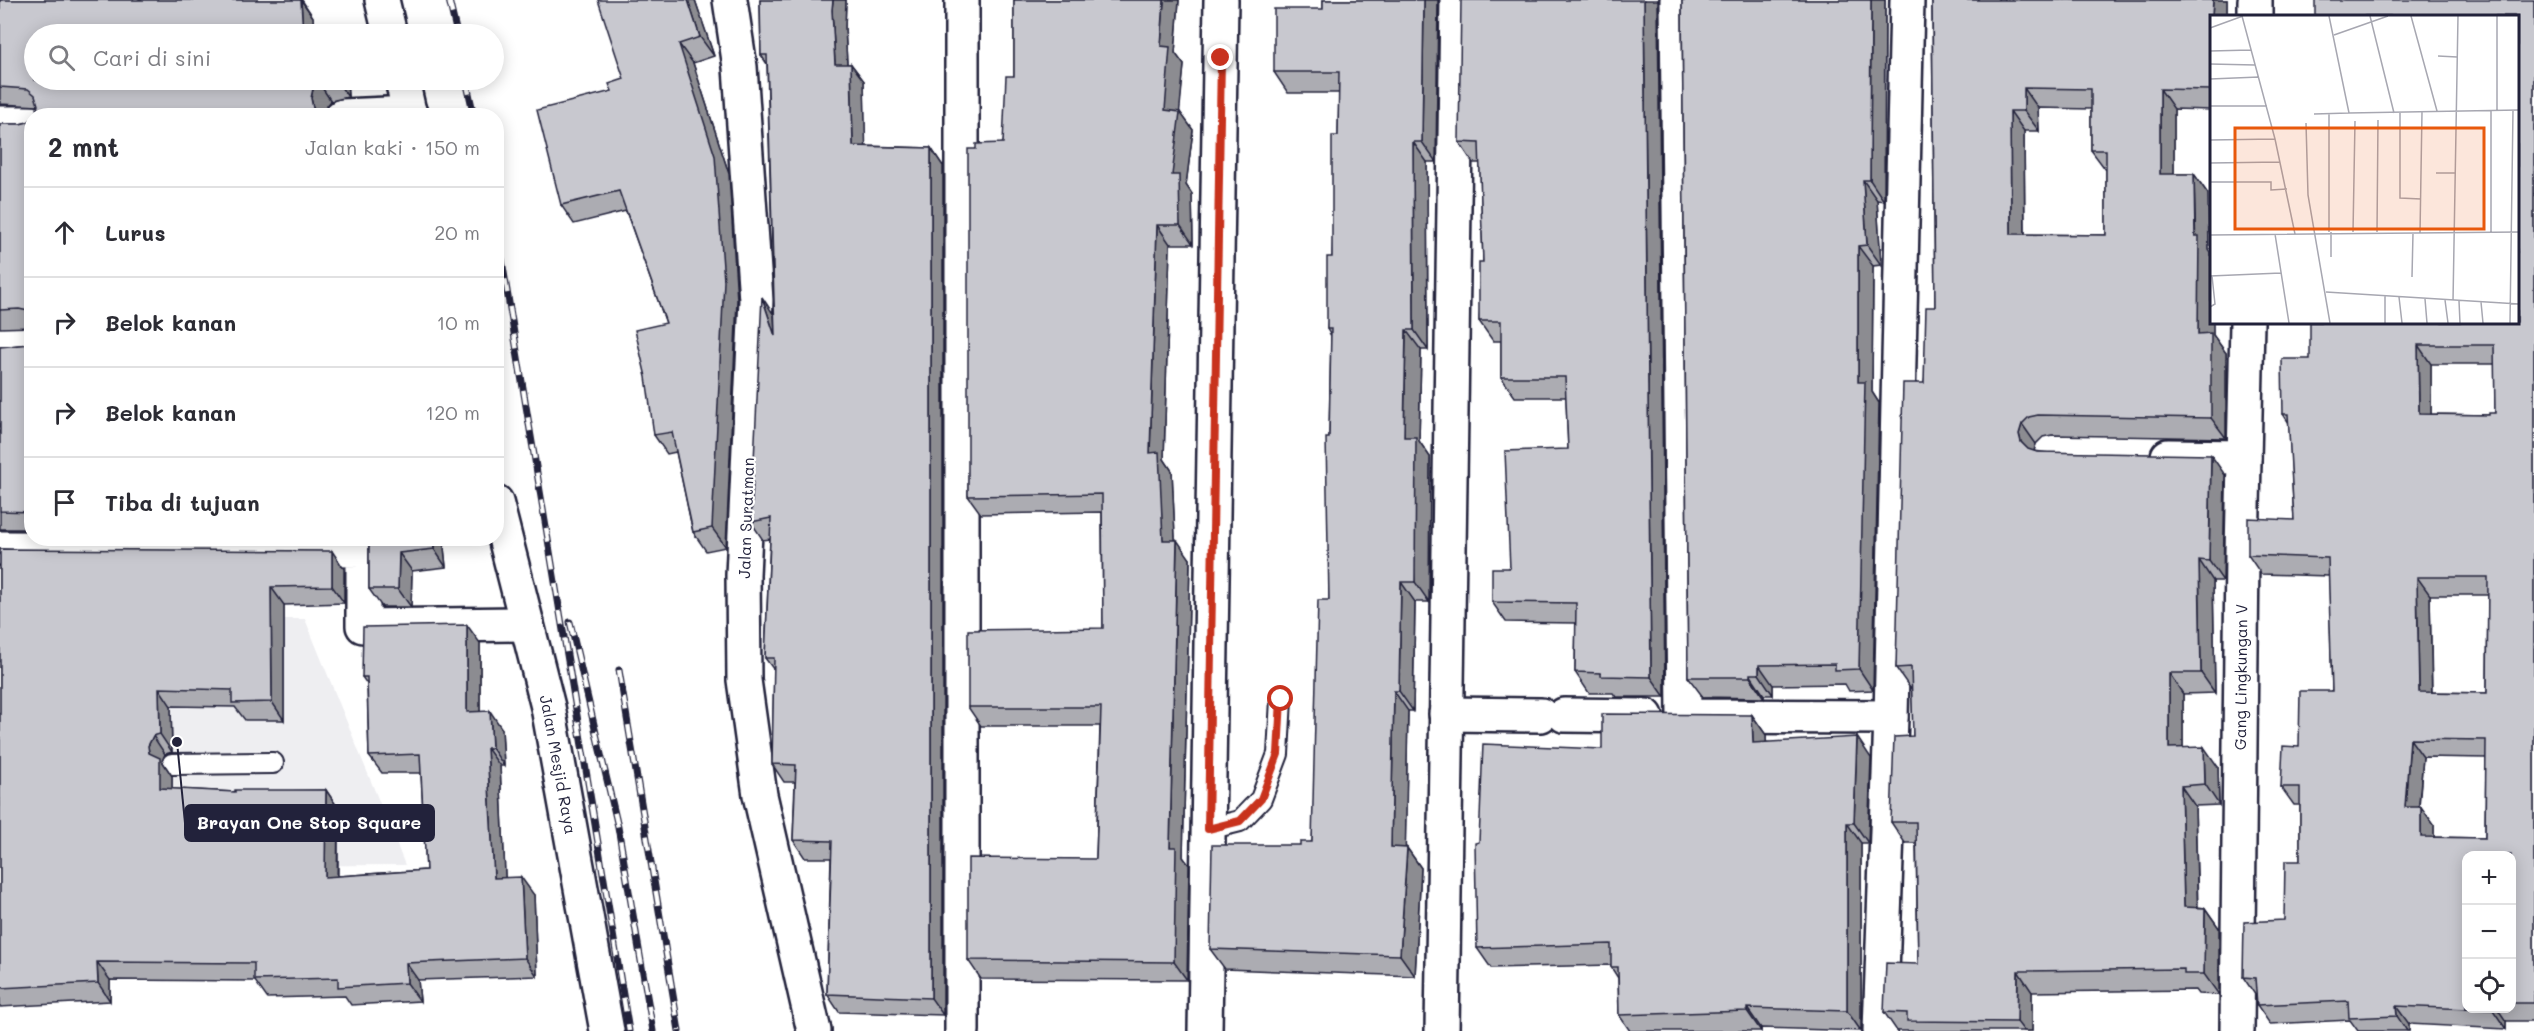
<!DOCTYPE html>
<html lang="id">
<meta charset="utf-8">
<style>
:root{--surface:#fff;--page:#f2f2f3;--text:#2b2b33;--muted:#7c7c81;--line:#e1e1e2}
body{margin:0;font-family:Mali,sans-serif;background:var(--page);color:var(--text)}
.controls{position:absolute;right:18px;bottom:18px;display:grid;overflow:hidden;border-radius:12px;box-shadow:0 3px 15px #0003}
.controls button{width:54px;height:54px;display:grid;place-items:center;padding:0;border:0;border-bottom:2px solid var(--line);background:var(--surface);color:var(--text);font:30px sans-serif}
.stop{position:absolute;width:18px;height:18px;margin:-14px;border:4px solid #c8321e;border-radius:50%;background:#fff}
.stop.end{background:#c8321e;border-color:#fff;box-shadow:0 2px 6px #0008}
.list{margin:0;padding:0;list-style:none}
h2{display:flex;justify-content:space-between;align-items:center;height:78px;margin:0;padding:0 24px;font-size:26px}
h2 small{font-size:20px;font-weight:400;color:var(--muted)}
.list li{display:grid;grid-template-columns:39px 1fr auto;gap:18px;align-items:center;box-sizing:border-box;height:90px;padding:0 24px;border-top:2px solid var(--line)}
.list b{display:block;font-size:22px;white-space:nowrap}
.list em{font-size:20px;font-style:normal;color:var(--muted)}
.icon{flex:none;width:33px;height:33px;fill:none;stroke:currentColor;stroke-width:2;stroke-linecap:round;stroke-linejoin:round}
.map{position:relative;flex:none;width:2534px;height:1031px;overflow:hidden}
.search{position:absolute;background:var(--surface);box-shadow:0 3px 15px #0003;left:24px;top:24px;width:480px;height:66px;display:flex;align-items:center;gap:15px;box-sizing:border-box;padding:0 21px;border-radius:33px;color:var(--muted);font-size:22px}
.panel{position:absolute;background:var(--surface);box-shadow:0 3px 15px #0003;left:24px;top:108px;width:480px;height:438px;border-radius:24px}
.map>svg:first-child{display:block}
</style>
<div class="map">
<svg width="2534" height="1031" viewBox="0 0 2534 1031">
<rect width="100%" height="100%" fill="#fff"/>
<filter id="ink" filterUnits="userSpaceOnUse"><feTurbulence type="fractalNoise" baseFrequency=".0167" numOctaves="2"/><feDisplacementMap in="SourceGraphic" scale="12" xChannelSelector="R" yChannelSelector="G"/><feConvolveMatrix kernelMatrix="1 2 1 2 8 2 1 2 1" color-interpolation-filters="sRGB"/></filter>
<g filter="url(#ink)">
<path fill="#eeeef1" d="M0 619H305L405 865 0 867Z"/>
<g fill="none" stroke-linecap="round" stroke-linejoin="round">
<g stroke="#22223b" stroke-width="24">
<path id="lane" d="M172 764 273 763
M1208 829 1240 821 1261 799 1278 754 1281 699"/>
</g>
<g stroke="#22223b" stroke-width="38">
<g id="street">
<path d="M382 0 390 34"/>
<path d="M730 0 740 67 756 300 743 575 744 680 760 795 814 1031"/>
<path d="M962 0V1031"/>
<path d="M1677 0 1684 716 1891 717"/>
<path d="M2255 16V0"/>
<path d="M402 80 410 116"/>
<path d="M342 116 410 113"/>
<path d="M0 123H32"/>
<path d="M2168 456 2244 457"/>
<path id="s1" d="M496 502 548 707 607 1031"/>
<path d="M0 548 363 550V626L527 624"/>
<path d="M1446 714 1541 715"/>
<path d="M1564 715 1646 716"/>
<path d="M1205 1031 1221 0"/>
<path d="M1442 1031 1457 0"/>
<path d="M1880 1031 1891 717 1907 0"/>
<path id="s2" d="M2237 1031 2242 553 2247 322"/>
</g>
</g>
<use href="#lane" stroke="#fff" stroke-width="20"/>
<use href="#street" stroke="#fff" stroke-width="33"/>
<g stroke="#22223b" stroke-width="7">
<path id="rail" d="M449 0 457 34
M466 80 474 116
M496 224 629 1031
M570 622 618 827 653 1031
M619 670 679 1031"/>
</g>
<use href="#rail" stroke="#fff" stroke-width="4.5" stroke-dasharray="14" stroke-linecap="butt"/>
</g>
<path fill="#acacb2" stroke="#22223b" stroke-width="1.5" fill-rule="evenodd" d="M0 0H302L313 17 314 34H34V80H347L348 97 331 101 326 107 324 115 38 106 0 104Z
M695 0 714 56 693 63 729 174 737 300 726 547 706 551 693 532 676 452 667 454 654 435 666 323 626 211 574 224 561 205 612 91 624 79Z
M760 0H846L845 28 847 64H851L864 81 865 146 931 148 943 166V1015L839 1012 827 994 831 858H805L793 840 795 782H784L772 764 774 670 765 658 770 539 763 540 751 522 774 315 767 64 761 55Z
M1014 0H1179L1175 53 1184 65 1179 111 1193 130 1186 185 1192 194 1193 244H1170L1164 459 1172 471 1175 540 1190 559 1183 857 1189 865 1187 980 981 979 968 960 1096 859 1100 726H981L968 707 1103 628 1102 512 981 514 968 496 976 149 1003 143 1014 76Z
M1323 0H1438L1436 162H1427L1428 350H1421L1419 441 1430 457 1429 602H1415L1413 711H1408L1405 848H1407L1421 868 1415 976 1225 969 1210 949 1300 845 1312 842 1329 600V438L1331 336 1327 329 1332 257 1338 136 1339 93H1288L1274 72 1323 9Z
M1658 0 1665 697H1616L1613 693H1589L1575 672 1576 623 1506 622 1492 602 1568 449 1566 397H1515L1501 377V341H1493L1479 321 1483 262 1480 163H1473L1459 142Z
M1682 0H1885L1884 201 1877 200 1881 265 1873 266 1872 392 1879 403 1873 690 1849 691 1845 684 1773 685V695H1764V698L1703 697 1688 677Z
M1932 0H2227V16H2211V110L2174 109V174H2194L2208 194 2209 250 2213 335 2226 353V438L2052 435 2043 437 2036 444 2034 451 2225 475 2223 581H2213L2215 693 2183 694V748L2218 767 2219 805 2195 806 2198 907 2205 908 2219 928V995L2198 994 2195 990 2032 992V1031H1897L1884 1012 1918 964 1916 843H1905L1891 822 1913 736 1912 688H1910L1896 668 1924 383 1935 307ZM2038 108 2091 109V150L2106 170V235L2025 234 2024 131H2039Z
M2534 0V1021H2506V1029L2409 1024V1031H2358L2350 1020 2270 1024 2257 1005 2256 996 2243 977 2284 920 2300 861V805H2294L2281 787 2299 747 2332 691 2329 576 2261 574 2248 555 2294 520 2289 423 2283 414 2310 359 2517 322ZM2431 364H2495V413L2489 415 2431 414ZM2430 595H2488L2487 693 2432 692ZM2423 757 2486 758 2485 838 2434 837V825L2421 807H2419ZM2511 855V1008H2466Z
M32 119V327L0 328V124H20L28 122Z
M32 342V529H0V347L29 344Z
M369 538H443L446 567 412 571 411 607H382L369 589Z
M0 549 344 569V603L284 605V720H245L235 707 171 706 172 752 165 754 162 761 172 776V789L235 792 326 790 338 808V876L426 870 421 773H382L369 756 367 684 362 677 480 643V712L502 729 504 766H500L505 877 534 895 537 976 418 980 420 1001 351 1005 345 996 267 998 255 981 110 980V1001L0 1007Z
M1752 715 1766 735V742L1871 758 1868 843H1861V1031L1761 1028V1031H1630L1619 1015 1618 978 1611 967V965L1491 968 1477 948 1602 749Z"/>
<path fill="#8c8c91" stroke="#22223b" stroke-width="1.5" d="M301 0 313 17 314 34H303Z
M688 0H695L714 56 700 37Z
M833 0H846L845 28 848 82 835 64 832 10Z
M1164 0H1179L1175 53 1184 65 1179 117 1180 112 1193 130 1186 185 1192 194 1193 244 1180 225 1172 175 1165 110 1161 46Z
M1424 0H1438L1436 162 1422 142Z
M1644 0H1658L1665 697 1651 677Z
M1871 0H1885L1884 201 1870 180Z
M2213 0H2227V16H2212Z
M679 44 693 63 729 174 737 300 726 547 712 528Z
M851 64 864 81 866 163 853 146Z
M336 80H347L348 97Z
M319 83 331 101 326 107 324 116H319L313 108 311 98 313 89Z
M2024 88 2038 108 2039 131 2024 111Z
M2160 89 2174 109V195L2160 174Z
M2010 111 2024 131 2025 254 2011 234Z
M1413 142 1427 162 1428 350 1414 330Z
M931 148 943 166V1015L931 998Z
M2194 174 2208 194 2209 250 2211 253V322H2213V335L2226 353V438L2211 418 2198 334Z
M1863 180 1877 200 1881 265 1867 245Z
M1157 225 1170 244 1164 459 1172 471 1176 559 1163 540 1150 453Z
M1858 246 1873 266 1872 392 1879 403 1873 690 1859 669 1858 382Z
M762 297 774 315 775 336Z
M1406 330 1421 350 1419 441 1430 457 1429 602 1415 582 1404 437Z
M2418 345 2431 364V433L2419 414Z
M2022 424 2036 444 2033 454 2035 463 2021 442 2019 434Z
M2211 455 2225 475 2223 581 2209 561Z
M433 538H443L446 567 434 549Z
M1177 540 1190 559 1183 857 1189 865 1187 980 1174 962 1170 847Z
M332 551 344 569V603L332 586Z
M399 553 412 571 411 607 398 589Z
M2199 560 2213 581 2215 693 2201 673Z
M2417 577 2430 595 2432 710 2419 692Z
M1401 582 1415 602 1413 711 1399 691Z
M271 587 284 605V720L272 702Z
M467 625 480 643V730L467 712Z
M1759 665 1773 685V695L1759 674Z
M2169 673 2183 694V768L2169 748Z
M1750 674 1764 695V698L1750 677Z
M159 688 171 706 172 752 160 734Z
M1394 691 1408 711 1405 867 1391 847Z
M490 711 502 729 504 766 492 748Z
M1752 715 1766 735 1767 763 1753 743Z
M153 736 165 754 162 761 172 776V806L160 788 149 753 148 746Z
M1857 737 1871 758 1868 843 1854 823Z
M2410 739 2423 757 2417 825 2405 807Z
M2204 747 2218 767 2219 805 2205 784Z
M487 748 500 766 506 896 494 878Z
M2181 786 2195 806 2198 927 2184 907Z
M326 790 338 808 337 894 325 877Z
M2421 807 2434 825V855L2421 837Z
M1847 823 1861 843V1031L1847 1011Z
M1407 848 1421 868 1415 976 1400 955Z
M521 877 534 895 537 976 525 958Z
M2205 908 2219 928V995L2204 974Z
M97 962 110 980V1001L98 983Z
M406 963 418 980 420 1001 407 983Z
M2018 971 2032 992V1031H2024L2017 1022Z
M2396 1006 2409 1024V1031H2407L2397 1016Z
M1747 1008 1761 1028V1031L1747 1011Z
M2493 1008H2497L2506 1021V1029L2493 1010Z"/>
<path fill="#c8c8cf" stroke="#22223b" stroke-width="1.5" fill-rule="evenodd" d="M0 0H301L303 34H34V80H333L319 83 313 89 311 98 313 108 320 114 329 116H35L38 105 35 95 28 89 0 87Z
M598 0H688L700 37 679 44 715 156 724 281 712 528 693 532 672 432 654 435 646 377 635 330 666 323 619 191 561 205 537 110 612 91 609 84 624 79Z
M760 0H833L832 10 835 64H851L853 146 931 148V998L827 994 832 841 793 840 796 765 772 764 774 658H765L771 518 751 522 762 297 775 336 767 55H761Z
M1014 0H1164L1161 46 1170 47 1165 110 1180 112 1172 175H1179L1180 225H1157L1150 453 1159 452 1163 540H1177L1170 847H1176L1174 962 968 960V858L1096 859 1101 707H968V630L1103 628 1102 494 968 496V149H976V144L1003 143 1006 76H1014Z
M1323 0H1424L1422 142H1413L1414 330H1406L1404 437H1416L1415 582H1401L1399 691H1394L1391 847 1407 848 1400 955 1210 949 1212 845H1300V842H1312L1318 600H1329L1326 438H1329L1331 329H1327V257H1332V136H1338L1339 72H1274V9H1323Z
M1461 0H1644L1651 677 1601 676V673L1575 672 1576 603 1492 602V568H1510L1505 451 1568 449 1565 377H1501V321H1479V262H1483L1479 143 1459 142Z
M1682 0H1871L1870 180H1863L1867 245 1858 246V382H1865L1859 669 1835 670V664L1759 665V674H1750V677H1688Z
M1932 0H2213L2212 16H2211V90L2160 89V174H2194L2195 236H2199L2198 334 2211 333V418L2038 415 2029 417 2022 424 2019 434 2021 442 2028 449 2037 452 2211 455 2209 561 2199 560 2201 673H2169V748L2204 747 2205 784 2181 786 2184 907 2205 908 2204 974H2184V969L2018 971 2017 1022 1907 1021V1013L1884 1012 1886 963 1918 964 1916 822H1891L1894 737 1913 736 1911 667 1896 668 1903 383H1924L1926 307H1935ZM2024 88 2091 89V150H2106V235L2011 234 2010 111H2024Z
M2315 0H2534V1003H2511V855H2466V1008H2493V1010L2396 1006 2397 1016 2349 1018 2348 1001 2257 1005 2255 978 2243 977 2244 922 2284 920 2285 861H2300V787H2281L2283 746 2299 747 2300 691H2332L2328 558 2248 555V518L2294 520 2288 414H2283L2282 359H2310V322H2517V16H2315ZM2418 345H2494L2495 413H2489V415L2419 414ZM2417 577H2488L2487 693 2419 692ZM2410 739 2486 740 2485 838 2421 837V807H2405Z
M32 119V315L28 311 19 309 0 310V124H20L28 122Z
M32 342V512L0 511V347L29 344Z
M369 538H433L434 549 399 553 398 589H369Z
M0 549 332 551V586L271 587 272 702 232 703V690L159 688 160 734 153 736 148 746 149 753 160 758V788L235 792V790H326L325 877 426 870 420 754 369 756 367 677H362L363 627 467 625V712L490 711 492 748H487L494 878 521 877 525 958 406 963 407 983 338 987V978L254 980V963L97 962 98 983 0 988Z
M1602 714 1752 715 1753 743 1857 737 1854 823H1847V1011L1747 1008V1011L1619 1015 1618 967H1611V944L1477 948 1475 843 1479 842 1483 744 1602 749Z"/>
</g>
<g fill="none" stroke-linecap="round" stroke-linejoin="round" filter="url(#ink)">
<path stroke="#c8321e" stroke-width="8" d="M1221 58 1208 829 1240 821 1261 799 1278 754 1281 699"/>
</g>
<g text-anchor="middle" stroke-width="4.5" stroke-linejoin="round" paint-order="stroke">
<g font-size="16" fill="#22223b" stroke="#fff">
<text transform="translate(746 518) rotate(-88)" y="6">Jalan Suratman</text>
<text dy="6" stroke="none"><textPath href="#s2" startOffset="354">Gang Lingkungan V</textPath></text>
<text dy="6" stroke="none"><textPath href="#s1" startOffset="270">Jalan Mesjid Raya</textPath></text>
</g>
</g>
<g transform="translate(2210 15)">
<rect width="309" height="309" fill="#fff"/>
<path fill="none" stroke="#a7a7b1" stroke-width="1.5" d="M32 1 65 124 85 219M119 1 139 98 309 95M160 1 184 98M201 1 227 96M0 13 33 1M124 20 178 1M0 36 41 35M228 41 247 42M0 49 45 50M0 64 49 62M0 91H57M281 95V218M287 95V1M190 98V183L211 184M104 99 139 98M119 99V217M96 108 98 180 120 308M0 125 65 124M0 148 70 147M226 158H245M0 167H61V175L77 174M121 217V242M143 217 145 106M167 217 168 105M210 218 212 97M65 219 79 308M0 220 309 217M0 261 71 258M202 262 203 218M116 277 309 289M175 281V308M189 282 192 308M215 284 217 308M235 285 238 308M243 286 248 1M249 286 250 308M271 287 273 308M0 292 5 289 2 261M300 308 303 95"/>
<path fill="#e8590c" fill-opacity="0.15" stroke="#e8590c" stroke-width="3" d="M25 113H274V214H25Z"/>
<rect width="309" height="309" fill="none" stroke="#22223b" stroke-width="3"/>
</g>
<path fill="none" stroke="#22223b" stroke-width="2" d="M177 742L185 823"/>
<circle fill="#22223b" stroke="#fff" stroke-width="2" cx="177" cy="742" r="6"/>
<rect fill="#22223b" stroke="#22223b" stroke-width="2" x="185" y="805" width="249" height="36" rx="6"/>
<g font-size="18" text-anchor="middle" font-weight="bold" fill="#fff">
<text x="309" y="829">Brayan One Stop Square</text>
</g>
</svg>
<div class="controls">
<button>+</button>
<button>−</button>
<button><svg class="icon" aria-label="locate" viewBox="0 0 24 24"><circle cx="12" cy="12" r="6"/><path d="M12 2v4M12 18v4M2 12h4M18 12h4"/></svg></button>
</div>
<div class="stop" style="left:1281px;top:699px"></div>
<div class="stop end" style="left:1221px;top:58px"></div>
<div class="search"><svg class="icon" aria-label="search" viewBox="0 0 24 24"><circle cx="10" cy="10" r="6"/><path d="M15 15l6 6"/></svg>Cari di sini</div>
<section class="panel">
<h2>2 mnt<small>Jalan kaki · 150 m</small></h2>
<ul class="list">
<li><svg class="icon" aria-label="ahead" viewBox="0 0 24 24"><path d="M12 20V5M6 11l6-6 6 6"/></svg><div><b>Lurus</b></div><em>20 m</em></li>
<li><svg class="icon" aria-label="right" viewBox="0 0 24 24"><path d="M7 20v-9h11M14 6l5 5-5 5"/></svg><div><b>Belok kanan</b></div><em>10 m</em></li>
<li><svg class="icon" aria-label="right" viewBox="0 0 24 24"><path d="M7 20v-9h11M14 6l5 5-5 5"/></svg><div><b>Belok kanan</b></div><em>120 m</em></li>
<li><svg class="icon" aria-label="arrive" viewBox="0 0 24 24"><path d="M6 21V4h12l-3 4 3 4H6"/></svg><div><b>Tiba di tujuan</b></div></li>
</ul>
</section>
</div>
